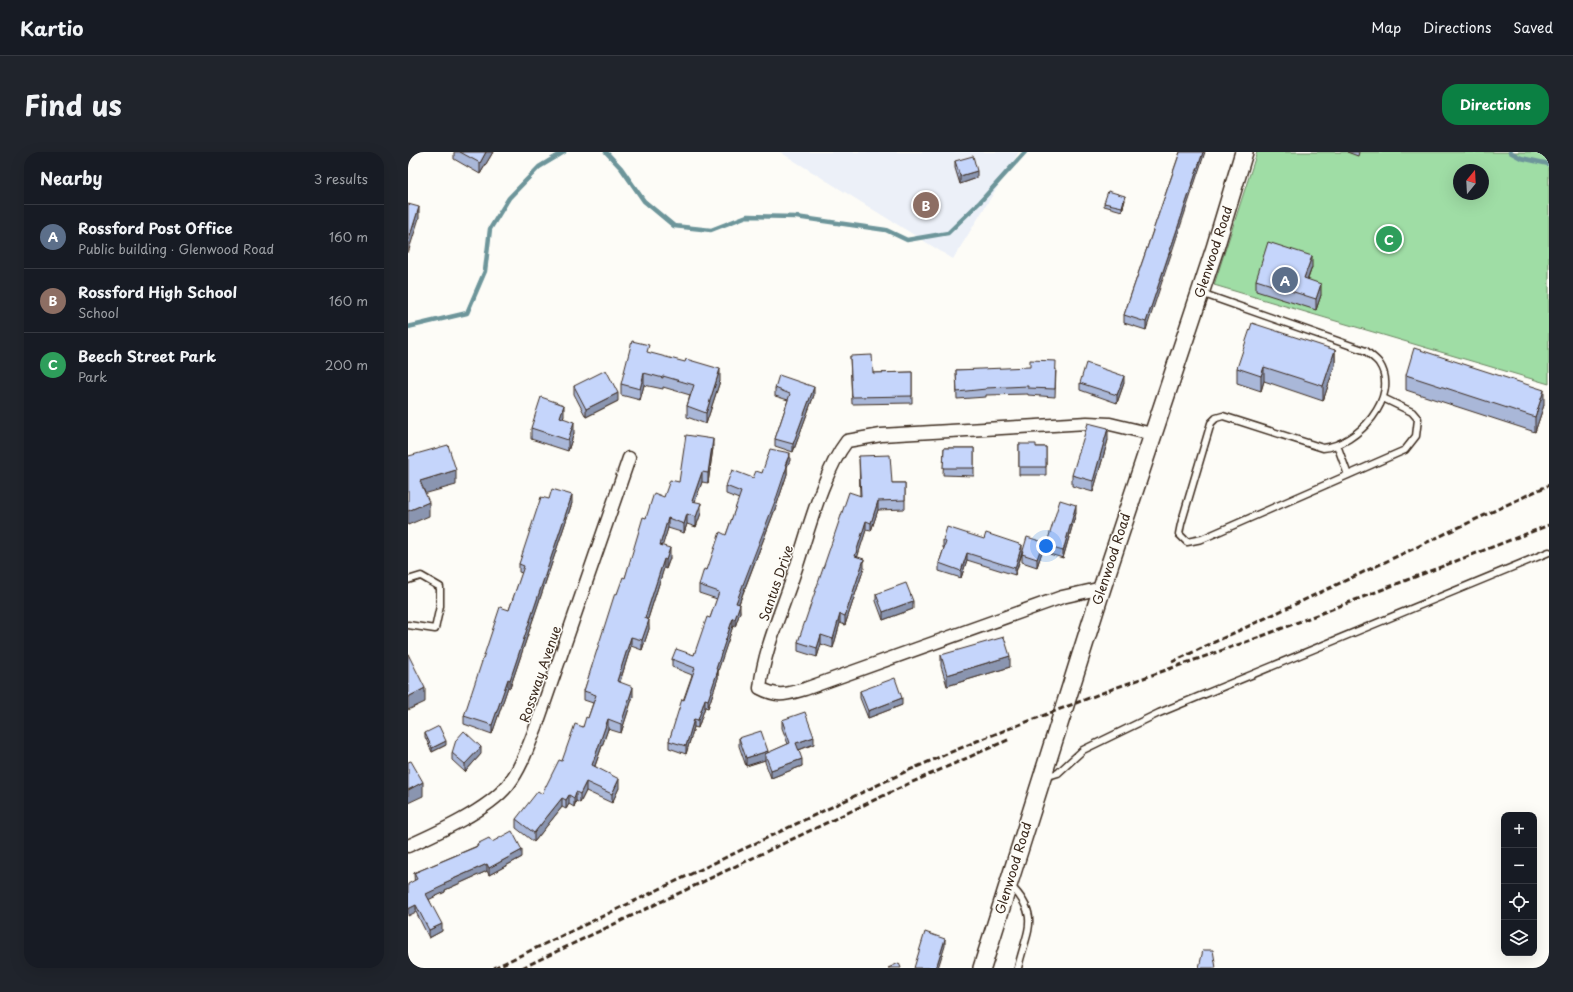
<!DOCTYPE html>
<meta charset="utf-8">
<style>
:root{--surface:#171b24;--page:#20242c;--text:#f1f3f6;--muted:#9ea1a6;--line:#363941;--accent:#0b8043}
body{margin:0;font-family:"Playpen Sans",sans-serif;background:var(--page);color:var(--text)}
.controls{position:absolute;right:12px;bottom:12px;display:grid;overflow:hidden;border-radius:8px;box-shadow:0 4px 16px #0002}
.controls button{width:36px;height:36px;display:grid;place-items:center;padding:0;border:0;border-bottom:1px solid var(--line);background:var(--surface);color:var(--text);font:20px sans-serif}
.compass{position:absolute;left:1045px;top:12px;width:36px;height:36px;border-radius:50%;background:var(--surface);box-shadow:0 4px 16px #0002;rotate:18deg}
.you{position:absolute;left:638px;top:394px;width:14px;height:14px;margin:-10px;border:3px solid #fff;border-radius:50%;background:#1a73e8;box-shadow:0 0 0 6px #1a73e833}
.badge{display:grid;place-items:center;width:26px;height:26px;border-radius:50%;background:var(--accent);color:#fff;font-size:13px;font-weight:700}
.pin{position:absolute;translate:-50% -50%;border:2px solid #fff;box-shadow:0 1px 4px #0006}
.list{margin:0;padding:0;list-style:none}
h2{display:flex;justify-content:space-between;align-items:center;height:52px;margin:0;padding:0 16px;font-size:17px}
h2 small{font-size:13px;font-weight:400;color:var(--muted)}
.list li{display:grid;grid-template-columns:26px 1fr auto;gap:12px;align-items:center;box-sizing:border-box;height:64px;padding:0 16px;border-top:1px solid var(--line)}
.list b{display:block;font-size:15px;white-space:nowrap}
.list p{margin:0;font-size:13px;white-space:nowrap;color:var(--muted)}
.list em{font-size:13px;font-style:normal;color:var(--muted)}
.icon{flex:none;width:22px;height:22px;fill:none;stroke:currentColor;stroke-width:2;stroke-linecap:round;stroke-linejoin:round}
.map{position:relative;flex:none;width:1141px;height:816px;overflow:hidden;border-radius:16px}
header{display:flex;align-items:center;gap:24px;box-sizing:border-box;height:56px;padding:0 20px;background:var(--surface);border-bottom:1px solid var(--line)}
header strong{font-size:19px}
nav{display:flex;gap:22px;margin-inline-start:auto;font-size:14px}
.intro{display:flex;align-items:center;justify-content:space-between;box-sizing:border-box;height:96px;padding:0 24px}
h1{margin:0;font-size:28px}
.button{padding:10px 18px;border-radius:16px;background:var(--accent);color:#fff;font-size:14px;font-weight:700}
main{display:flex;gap:24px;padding:0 24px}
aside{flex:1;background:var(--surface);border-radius:16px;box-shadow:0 4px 16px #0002}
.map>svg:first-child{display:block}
</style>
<header>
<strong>Kartio</strong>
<nav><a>Map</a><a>Directions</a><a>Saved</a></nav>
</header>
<div class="intro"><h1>Find us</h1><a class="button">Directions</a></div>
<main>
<aside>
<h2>Nearby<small>3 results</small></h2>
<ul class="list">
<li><span class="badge" style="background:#5c6f8a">A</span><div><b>Rossford Post Office</b><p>Public building · Glenwood Road</p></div><em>160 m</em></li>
<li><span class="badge" style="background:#8d6e63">B</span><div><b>Rossford High School</b><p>School</p></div><em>160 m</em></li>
<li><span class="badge" style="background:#2e9e5b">C</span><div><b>Beech Street Park</b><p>Park</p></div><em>200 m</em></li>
</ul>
</aside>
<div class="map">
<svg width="1141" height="816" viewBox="0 0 1141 816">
<rect width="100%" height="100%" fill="#fdfcf7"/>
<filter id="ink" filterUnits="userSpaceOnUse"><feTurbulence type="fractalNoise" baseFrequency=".025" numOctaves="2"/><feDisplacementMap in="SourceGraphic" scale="8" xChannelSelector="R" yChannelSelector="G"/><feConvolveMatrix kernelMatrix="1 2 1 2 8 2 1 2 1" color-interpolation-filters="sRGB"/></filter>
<g filter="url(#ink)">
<path fill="#ecf0f8" d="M372 0H611L545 107Z"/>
<path fill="#9fdda5" stroke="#6d8462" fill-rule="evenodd" d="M849 0H1141V232L806 133ZM1051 18H1075V42H1051Z"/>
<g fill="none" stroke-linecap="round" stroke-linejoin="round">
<path stroke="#6d959a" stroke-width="4.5" d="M198 0 213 16 236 49 266 74 303 78 339 64 388 65 478 78 499 88 540 81 572 50 617 0
M1102 0 1113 6 1141 12
M0 175 59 161 77 119 82 77 101 46 131 15 156 0"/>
<g stroke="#3b2a1e" stroke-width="9">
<path id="lane" d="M793 141 958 199C962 203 968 207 971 211 994 245 948 294 915 296L815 264 808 266 803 271 773 372 771 382 779 390 794 387 997 298 1008 284 1010 267 1004 260 975 246
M929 293 940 323
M0 428 13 424 32 435V454L27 477 0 473
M637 625 650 621 675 598 751 561 1141 400
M602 733C634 765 618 779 610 816"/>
</g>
<g stroke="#3b2a1e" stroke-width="15">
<path id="street" d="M694 436 654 445 397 537C378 542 371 546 352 536 356 496 375 456 387 419 400 380 415 320 439 289L473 283 679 271 702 272 744 282
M0 694C29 681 80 658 100 633 113 616 120 595 128 575L221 306"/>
</g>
<g stroke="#3b2a1e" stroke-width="20">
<path id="secondary" d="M574 816 694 436 807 96 836 0"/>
</g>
<use href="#lane" stroke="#fdfcf7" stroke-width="6"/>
<use href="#street" stroke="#fdfcf7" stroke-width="12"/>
<use href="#secondary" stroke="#fdfcf7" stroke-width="17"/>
<path stroke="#3b2a1e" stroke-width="3" stroke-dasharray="6 3" stroke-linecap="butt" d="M764 510 1141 333
M86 816 499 619 569 589 707 536 849 486 1141 373
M114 816 500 632 602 587"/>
</g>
<path fill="#a9b7d8" stroke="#3b2a1e" d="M46 0H85L72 22 46 7Z
M772 0 738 178 716 171V163Z
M939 0H951L950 4Z
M547 9 569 26 552 32 547 16Z
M717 48 714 59 696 54V51Z
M904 115 900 127 913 143 908 158 848 139V128Z
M927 198V213L915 249 856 229 853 239 829 231V216Z
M241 201 312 229 298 272 279 265V254L282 243 255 235V237L236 233 232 248 213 243V232Z
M442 204 465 221 504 220V251L444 252Z
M648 217 647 245 620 243V242L578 243V245L549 247 548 218Z
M998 223 1136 253 1127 280 998 238Z
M672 231H716L709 251 672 238Z
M166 234 210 249 178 265 166 242Z
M367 236 406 243 385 300 367 294V287L380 248 367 244Z
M156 264 155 266 166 281 160 299 123 287V276Z
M700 288 685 340 664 334V323Z
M611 292 628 295H638V323H611Z
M305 296 300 331 294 330 287 349 293 361 288 375 279 372 276 381 260 376 254 394 262 406 258 417 256 416 240 467 241 477 234 498 223 494 212 530 225 544 213 581 200 577 187 614 211 636 204 651 178 639 172 651 168 649 166 655 161 652 158 657 154 655 126 690 108 676V667L134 642 180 566 185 551 176 548V539L209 442 217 426 238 366 256 345Z
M536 296H566V324L535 323Z
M451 304 484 331H497V357L470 358 463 379 458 378 449 405 456 416 437 473 432 471 425 496 413 492 409 505 390 499V490L452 344Z
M382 308 379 315V322L369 352 331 452 332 460 327 475 325 474 310 518V526L300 556 297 555 290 576 286 575 278 602 261 596V589L284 523 264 515V507L286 503 302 466 309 447 291 441V433L318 383 331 347 318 342V334L345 326 354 321Z
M141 347 164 351 102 536 100 535 84 582 56 572V564L101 458 114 421 111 420V412Z
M668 361 655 406 638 401V394Z
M535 388 614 400 635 397 629 415 614 410V402L607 423 559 408 553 426 531 419V411L536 396H535Z
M468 442 505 457 475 468 468 449Z
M533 503 602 515 539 534 533 514Z
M452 539 494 553 460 566 452 546Z
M374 568 406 592 391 598 394 614 363 626 357 610V608L338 614 331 594V586L360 601 380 592 374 576Z
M17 581 38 593 24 600 17 585Z
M44 601 73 602 57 620 44 608Z
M84 690 114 705 81 723 79 719 37 738V740L21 747 34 779 21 786 8 760 6 721 69 694V692Z"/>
<path fill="#8a95b0" stroke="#3b2a1e" d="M78 0H85L72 22V11Z
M795 0H797L738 178V170Z
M569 19V26L552 32V24Z
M717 44V48L714 59V55Z
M11 55V66L0 101V90Z
M904 104V115L896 137V126Z
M913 132V143L908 158V147Z
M927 198V213L915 249V234Z
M856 215V229L853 239V224Z
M312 217V229L298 272V261Z
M236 221V233L232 248V237Z
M716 224V231L709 251V243Z
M406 235V243L385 300V292Z
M1136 238V253L1127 280V265Z
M210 241V249L178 265V257Z
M156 253V264L152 276V265Z
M166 270V281L160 299V288Z
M700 276V288L685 340V329Z
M305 287V296L300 331V321Z
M382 301V308L379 315V322L369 352 328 459V451Z
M48 318V333L12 343V329Z
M294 320V330L284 358V349Z
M164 343V351L102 536V528Z
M470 349V358L463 379V371Z
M21 350V364L0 373V359Z
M293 351V361L288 375V365Z
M668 353V361L655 406V399Z
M279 362V372L276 381V372Z
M260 366V376L252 402V393Z
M458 369V378L447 413V404Z
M635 390V397L629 415V407Z
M614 393V400L607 423V416Z
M262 396V406L258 417V408Z
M559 401V408L553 426V419Z
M256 407V416L237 476V466Z
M456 407V416L437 473V464Z
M505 449V457L475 468V460Z
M332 452V460L327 475V467Z
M432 462V471L425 496V487Z
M325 466V474L308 525V517Z
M241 468V477L234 498V488Z
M413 483V492L409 505V496Z
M223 485V494L209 539V529Z
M602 504V515L539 534V523Z
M310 518V526L300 556V548Z
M100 527V535L84 582V573Z
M225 535V544L213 581V572Z
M17 536V550L0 558V545Z
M494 546V553L460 566V559Z
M297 547V555L290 576V568Z
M200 567V577L184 622V613Z
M286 567V575L278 602V594Z
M406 585V592L388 599V591Z
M38 589V593L24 600V596Z
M73 595V602L57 620V612Z
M360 599V606L357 602V608L338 614V606Z
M394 607V614L363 626V618Z
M211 627V636L204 651V642Z
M15 630V644L0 651V638Z
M178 630V639L172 651V642Z
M168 640V649L166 655V646Z
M161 643V652L158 657V648Z
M154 646V655L126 690V681Z
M114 698V705L81 723V716Z
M79 712V719L37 738V740L18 749V742L36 731Z
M8 753V760L0 764V757Z
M34 772V779L21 786V778Z
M537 787V794L530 816H528Z"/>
<path fill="#c5d5fb" stroke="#3b2a1e" d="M52 0H78L72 11Z
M772 0H795L738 170 716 163Z
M565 4 569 19 552 24 547 9Z
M700 39 717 44 714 55 696 51Z
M0 52 11 55 0 90Z
M860 90 904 104 896 126 913 132 908 147 848 128Z
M844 171 927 198 915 234 856 215 853 224 829 216Z
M224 189 241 193 239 200 277 210 278 207 312 217 298 261 279 254 286 233 255 224V226L236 221 232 237 213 232Z
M1006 196 1136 238 1127 265 998 223Z
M464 203 465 221 504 220V244L444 245 442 204Z
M622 208 648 209 647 237 620 236V234L578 236V237L549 240 548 218 622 215Z
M678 211 716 224 709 243 672 231Z
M198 218 210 241 178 257 166 234Z
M371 223 406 235 385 292 367 287 382 242 367 236Z
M133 245 156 253 152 265 166 270 160 288 123 276Z
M680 271 700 276 685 329 664 323Z
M278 283 305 287 300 321 294 320 284 349 293 351 288 365 279 362 276 372 260 366 252 393 262 396 258 408 256 407 237 466 241 468 234 488 223 485 209 529 225 535 213 572 200 567 184 613 211 627 204 642 178 630 172 642 168 640 166 646 161 643 158 648 154 646 126 681 108 667 130 639 134 642 151 608 154 609 167 572 175 575 178 565 180 566 188 543 176 539 207 441 209 442 215 425 217 426 235 365 238 366 246 341 256 345 262 328 271 330Z
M611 292H628V295H638V315H611Z
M40 293 48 318 12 329 21 350 0 359V303L1 304Z
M536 296H566V316H535Z
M362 297 382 301 377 313 379 314 369 344 328 451 332 452 327 467 325 466 308 517 310 518 300 548 297 547 290 568 286 567 278 594 261 589 274 547 276 548 287 516 264 507 268 497 286 503 299 465 302 466 311 440 291 433 296 417 299 418 312 380 318 383 333 340 318 334 324 318 345 326 348 319 354 321Z
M482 303 484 331H497V348L470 349 463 371 458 369 447 404 456 407 437 464 432 462 425 487 413 483 409 496 390 490 441 340 453 344 451 304Z
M144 337 164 343 102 528 100 527 84 573 56 564 92 455 101 458 116 414 111 412 133 345 141 347Z
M652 348 668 353 655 399 638 394Z
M539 375 576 387 578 381 614 393 607 416 559 401 553 419 531 411 538 390 535 388Z
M619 385 635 390 629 407 614 402Z
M498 431 505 449 475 460 468 442Z
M596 485 602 504 539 523 533 503Z
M0 502 17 536 0 545Z
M487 526 494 546 460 559 452 539Z
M397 560 406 585 388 591 394 607 363 618 357 602 382 591 374 568Z
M31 574 38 589 24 596 17 581Z
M56 579 73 595 57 612 44 601 48 588Z
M353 579 360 599 338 606 331 586Z
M3 609 15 630 0 638V610Z
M104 679 114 698 81 716 79 712 36 731 37 733 18 742 34 772 21 778 8 753 0 757V732L9 727 6 721 70 694 69 692 81 686 84 690Z
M517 780 537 787 528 816H506Z
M795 798H805L808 816H791Z
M491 811 493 816H480Z"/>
</g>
<g text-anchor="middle" stroke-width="3" stroke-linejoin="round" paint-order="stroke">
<g font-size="13" fill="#3b2a1e" stroke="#fdfcf7">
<text transform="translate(805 100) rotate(-72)" y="5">Glenwood Road</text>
<text transform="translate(703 407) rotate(-72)" y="5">Glenwood Road</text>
<text transform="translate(368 431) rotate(-71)" y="5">Santus Drive</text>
<text transform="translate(132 522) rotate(-71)" y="5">Rossway Avenue</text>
<text transform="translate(605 716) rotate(-73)" y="5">Glenwood Road</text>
</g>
</g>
</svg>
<div class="controls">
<button>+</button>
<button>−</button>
<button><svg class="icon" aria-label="locate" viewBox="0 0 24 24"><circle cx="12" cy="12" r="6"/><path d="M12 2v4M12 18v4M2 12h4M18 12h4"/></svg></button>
<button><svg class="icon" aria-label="layers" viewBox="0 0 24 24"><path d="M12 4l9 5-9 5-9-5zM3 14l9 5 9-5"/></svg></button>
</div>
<svg class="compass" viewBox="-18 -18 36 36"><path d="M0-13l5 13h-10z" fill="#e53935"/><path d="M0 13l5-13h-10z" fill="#9ea1a6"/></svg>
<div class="you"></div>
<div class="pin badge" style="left:877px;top:128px;background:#5c6f8a">A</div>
<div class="pin badge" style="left:518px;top:53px;background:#8d6e63">B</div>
<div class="pin badge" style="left:981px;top:87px;background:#2e9e5b">C</div>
</div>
</main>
